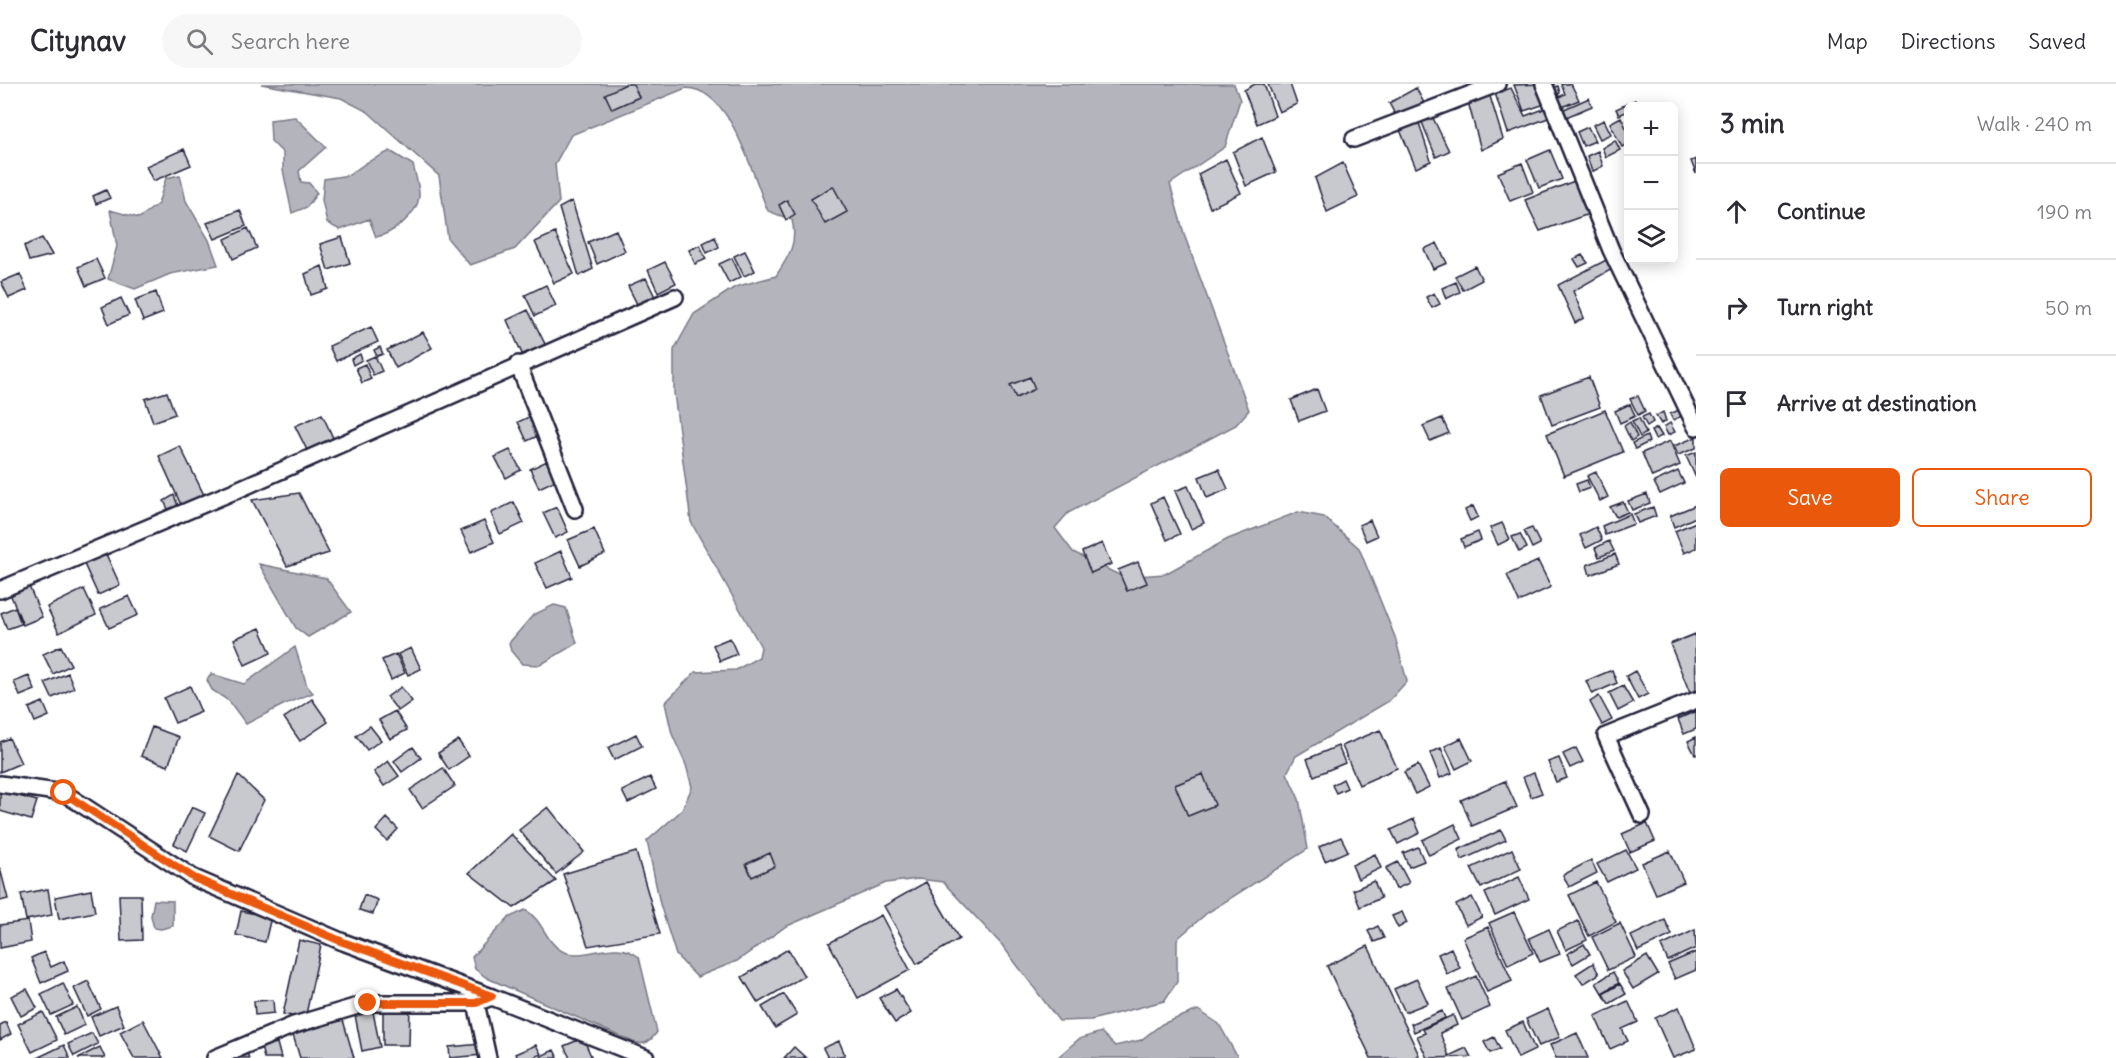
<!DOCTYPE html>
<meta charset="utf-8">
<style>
:root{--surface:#fff;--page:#f7f7f7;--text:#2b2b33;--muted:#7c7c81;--line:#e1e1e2;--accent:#ea580c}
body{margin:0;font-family:Delius,sans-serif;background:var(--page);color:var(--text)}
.controls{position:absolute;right:18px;top:18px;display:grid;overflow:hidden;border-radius:9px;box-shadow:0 3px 15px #0003}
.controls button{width:54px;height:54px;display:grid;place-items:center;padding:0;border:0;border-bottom:2px solid var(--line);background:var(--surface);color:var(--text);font:30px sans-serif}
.stop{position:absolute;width:18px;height:18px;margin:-14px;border:4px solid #ea580c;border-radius:50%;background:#fff}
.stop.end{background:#ea580c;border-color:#fff;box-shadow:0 2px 6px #0008}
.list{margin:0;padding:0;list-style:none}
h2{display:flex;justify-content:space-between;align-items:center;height:78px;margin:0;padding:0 24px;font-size:26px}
h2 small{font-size:20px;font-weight:400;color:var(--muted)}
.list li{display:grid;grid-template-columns:39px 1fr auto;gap:18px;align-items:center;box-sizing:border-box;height:96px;padding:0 24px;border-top:2px solid var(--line)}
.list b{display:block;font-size:22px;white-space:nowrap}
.list em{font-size:20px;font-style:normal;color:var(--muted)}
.actions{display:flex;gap:12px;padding:18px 24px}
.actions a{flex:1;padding:14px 0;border:2px solid var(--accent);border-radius:9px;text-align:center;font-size:21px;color:var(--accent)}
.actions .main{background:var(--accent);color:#fff}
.icon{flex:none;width:33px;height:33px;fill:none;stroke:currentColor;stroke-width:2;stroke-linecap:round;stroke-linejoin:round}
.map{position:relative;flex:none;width:1696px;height:974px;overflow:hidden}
header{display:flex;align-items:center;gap:36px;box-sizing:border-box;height:84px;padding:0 30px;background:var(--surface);border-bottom:2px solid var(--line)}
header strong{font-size:28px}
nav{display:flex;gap:33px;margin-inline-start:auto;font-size:21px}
.search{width:420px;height:54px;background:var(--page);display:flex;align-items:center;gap:15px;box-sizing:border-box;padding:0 21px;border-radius:33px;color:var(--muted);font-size:22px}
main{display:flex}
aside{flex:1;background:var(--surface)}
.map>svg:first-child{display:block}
</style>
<header>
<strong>Citynav</strong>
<div class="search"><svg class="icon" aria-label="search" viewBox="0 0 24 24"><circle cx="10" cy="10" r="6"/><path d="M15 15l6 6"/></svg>Search here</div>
<nav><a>Map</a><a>Directions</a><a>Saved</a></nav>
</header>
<main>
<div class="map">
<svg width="1696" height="974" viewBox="0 0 1696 974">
<rect width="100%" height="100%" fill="#fff"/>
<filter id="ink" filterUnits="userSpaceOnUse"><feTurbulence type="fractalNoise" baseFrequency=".0167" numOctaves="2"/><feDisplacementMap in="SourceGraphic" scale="12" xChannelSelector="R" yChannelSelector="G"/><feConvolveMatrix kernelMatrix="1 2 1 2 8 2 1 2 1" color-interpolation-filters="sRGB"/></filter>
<g filter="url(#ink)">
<path fill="#b4b4bc" stroke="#7a7a88" stroke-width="1.5" d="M261 0H1234L1240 16 1225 63 1170 100 1185 153 1249 326 1236 341 1068 429 1055 444 1073 468 1123 493 1165 490 1228 455 1298 428 1324 433 1359 464 1395 553 1407 597 1389 617 1296 672 1287 689 1299 715 1308 765 1207 829 1177 855V898L1164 917 1091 936 1059 937 1002 861 943 798 918 795 886 799 785 843 737 877 697 893 676 871 660 820 647 757 682 726 692 703 686 681 672 650 665 619 695 588 736 586 759 573 761 563 691 438 674 309V266L694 230 735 203 776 192C788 173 798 160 792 136L768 127C752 91 732 5 686 4L571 51 555 80 559 118 515 165 470 181 448 155 439 92 368 28 341 14Z
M295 33 326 63 299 87 301 98 309 99 317 109 307 123 292 129 283 86V69L271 57 270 36Z
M390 67 413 81C415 90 420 104 419 113 417 131 392 150 376 153L369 135 340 146 327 139 322 116 324 95 349 91 366 79Z
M180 91 186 117 209 156 218 181 170 190 135 205 108 195 117 162 110 126 139 134 158 120 166 94Z
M259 480 326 494 351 528 308 553 296 544Z
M554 521 566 524 577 559 540 581 522 580 511 567 509 559 533 531Z
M295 563 307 602 313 609 285 620 246 640 229 617 212 606 207 596 211 590 244 600Z
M154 816 173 817V842L161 845 154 844 151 832Z
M525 826C543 835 545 858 562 867 586 878 614 853 639 873L657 948C650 958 645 962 633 958L487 894 475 885 472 873 508 834Z
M1198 926 1219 940 1238 974H1057L1079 955 1101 948 1115 962 1141 956 1162 940Z"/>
<path fill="#c8c8cf" stroke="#22223b" stroke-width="1.5" d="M626 0H633L639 13 612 25 605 10Z
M1255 0H1264L1275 32 1257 40 1244 6Z
M1268 0H1290L1297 20 1279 28Z
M1540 0 1545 20 1524 27 1514 1Z
M1561 0H1571L1579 16 1559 24 1557 14 1565 10Z
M1558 2 1560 9 1554 12 1552 4Z
M1416 4 1424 19 1397 34 1389 19Z
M1511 4 1525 32 1549 23 1551 33 1508 49 1495 9Z
M1489 9 1503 55 1481 66 1468 18Z
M1589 14 1592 22 1564 34 1562 26Z
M1635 16 1637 22H1628V27L1619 31 1616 25Z
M1432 32 1449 67 1436 73 1421 36Z
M1621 33 1628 48V60L1622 63 1610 39Z
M1604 36 1611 50 1600 55 1593 41Z
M1419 39 1431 77 1416 84 1400 46Z
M1588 43 1595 57 1583 62 1577 48Z
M1262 53 1276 88 1246 102 1233 68Z
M1615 56 1620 66 1606 73 1602 64Z
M184 65 191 81 153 97 146 82Z
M1550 66 1562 95 1539 104 1527 76Z
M1598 67 1603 82 1592 88 1587 72Z
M1226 75 1241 109 1210 124 1198 90Z
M1696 75V90L1691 77Z
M1343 79 1358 113 1327 128 1315 94Z
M1522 79 1533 108 1510 117 1498 89Z
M1577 96 1589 130 1540 147 1525 116Z
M833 102 847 128 825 140 811 115Z
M106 106 110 114 96 120 93 112Z
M787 116 795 130 786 136 779 121Z
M572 117 593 185 579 192 559 124Z
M240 126 246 142 215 155 207 139Z
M248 144 257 164 233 175 225 155Z
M616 146 625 167 597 180 588 158Z
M555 149 574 190 554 199 535 158Z
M342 153 350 179 328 186 320 160Z
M715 153 719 163 707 169 703 159Z
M42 154 52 171 29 177 24 162Z
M1437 159 1447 179 1433 185 1424 165Z
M700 161 706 175 695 180 689 166Z
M745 167 755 187 744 192 734 172Z
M1582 171 1588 179 1579 183 1574 175Z
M732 174 741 193 729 199 719 180Z
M1610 174 1614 184 1573 207 1584 234 1575 239 1558 201Z
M96 175 105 194 86 202 78 183Z
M665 178 676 199 658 208 648 186Z
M322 182 328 205 311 211 305 190Z
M1475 182 1482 196 1463 206 1455 192Z
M20 190 27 206 9 214 1 198Z
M646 194 656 215 639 224 628 202Z
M1456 198 1460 208 1446 215 1442 204Z
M546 201 556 222 535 232 525 211Z
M156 208 163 229 143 237 135 216Z
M1434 209 1440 220 1432 224 1426 213Z
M121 214 129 231 109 240 102 223Z
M528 226 546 262 523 272 507 236Z
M371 243 378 258 336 277 329 262Z
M423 248 432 264 396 284 387 266Z
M380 263 383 270 377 272 374 266Z
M360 270 362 276 353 281 351 275Z
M375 272 382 287 373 291 366 276Z
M365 280 371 295 362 299 356 284Z
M1030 293 1035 305 1016 314 1010 301Z
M1589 293 1600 323 1552 341 1541 311Z
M1317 305 1325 327 1299 337 1291 316Z
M167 308 175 330 153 338 145 315Z
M1638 312 1645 327 1638 331 1630 315Z
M1630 320 1635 332 1620 339 1615 327Z
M1681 325 1684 331 1673 336 1670 330Z
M1605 326 1623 368 1564 392 1547 350Z
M1663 328 1666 337 1661 340 1656 332Z
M322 330 334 356 308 368 295 342Z
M1649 330 1653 338 1647 342 1642 333Z
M533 331 542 350 527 357 518 338Z
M1442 334 1449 349 1430 357 1423 342Z
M1639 334 1646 349 1640 353 1632 337Z
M1630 338 1637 353 1631 357 1624 342Z
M1670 339 1675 348 1668 351 1664 343Z
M1657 344 1662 352 1655 355 1651 347Z
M1647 352 1649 358 1635 365 1632 359Z
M1696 353V364L1678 371 1674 362Z
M1670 357 1680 381 1652 393 1642 369Z
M180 362 205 413 182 423 159 372Z
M510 366 521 386 506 394 495 373Z
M1696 368V394L1686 372Z
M547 377 556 396 539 404 530 385Z
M1219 385 1228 405 1207 414 1199 393Z
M1678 387 1684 399 1660 410 1654 398Z
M1596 388 1608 413 1600 417 1587 392Z
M1587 396 1590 404 1579 408 1576 400Z
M1188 402 1204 439 1191 445 1175 407Z
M299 409 329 469 287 482 252 416Z
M1647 410 1650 419 1632 426 1628 417Z
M174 411 178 422 169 427 164 417Z
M1163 413 1180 450 1167 456 1151 419Z
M514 418 524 439 500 450 491 429Z
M1623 418 1628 428 1616 433 1610 423Z
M1696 421V433L1674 443 1670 432Z
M1473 422 1478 433 1470 437 1465 426Z
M557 423 568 448 555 454 543 429Z
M1653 423 1656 432 1638 439 1634 430Z
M1630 430 1634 440 1605 451 1602 442Z
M1370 436 1377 452 1366 457 1359 441Z
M484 437 494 458 471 468 461 447Z
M1696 438V464L1684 469 1675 447Z
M1502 439 1510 455 1498 461 1490 444Z
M1596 443 1602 456 1586 464 1580 451Z
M1532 444 1540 460 1532 464 1524 447Z
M594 445 605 470 580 482 568 456Z
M1478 448 1481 456 1464 463 1461 455Z
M1520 450 1527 464 1519 468 1512 453Z
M1609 457 1614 467 1599 473 1595 464Z
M1102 459 1111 480 1091 489 1082 468Z
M561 467 572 493 547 504 535 479Z
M106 470 120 501 98 511 84 480Z
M1615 470 1619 480 1590 491 1587 481Z
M1538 477 1551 503 1519 518 1507 491Z
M1138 478 1147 499 1127 507 1118 486Z
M28 500 42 533 23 541 9 507Z
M84 505 96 531 59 549 47 523Z
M129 512 138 531 109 544 100 525Z
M15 523 21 540 7 545 1 529Z
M260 544 271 569 245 581 234 555Z
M1695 550 1696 606 1690 609 1670 560Z
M730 554 737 570 720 577 713 561Z
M61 562 71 581 53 590 43 570Z
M411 564 421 585 408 591 398 570Z
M396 570 405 589 391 596 382 576Z
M1612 586 1617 599 1592 610 1586 597Z
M1635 587 1648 610 1638 615 1626 592Z
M68 589 74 604 52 614 45 599Z
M29 592 35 606 20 612 14 598Z
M190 602 201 628 175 639 164 614Z
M1623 602 1633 619 1618 627 1609 609Z
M401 603 412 617 398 627 387 613Z
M1599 612 1612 636 1602 641 1590 618Z
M312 615 328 638 300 657 284 634Z
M43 618 49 632 35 638 29 624Z
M395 627 407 646 390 655 379 636Z
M1696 627V645L1684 650 1678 635Z
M370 642 381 656 367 666 356 652Z
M152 643 179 653 168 682 141 672Z
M1380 646 1397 684 1359 701 1342 662Z
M636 650 642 662 614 676 608 664Z
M1696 653V671H1695L1688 657Z
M9 654 21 679 0 688V658Z
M1461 654 1472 677 1456 685 1445 662Z
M458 656 469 672 449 686 438 669Z
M1338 662 1345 679 1314 692 1307 675Z
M413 663 421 674 402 688 394 677Z
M1441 664 1452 689 1440 694 1430 669Z
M1576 664 1583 678 1570 684 1563 670Z
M1559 674 1567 694 1556 698 1548 678Z
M388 677 399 692 384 702 374 688Z
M1418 681 1429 703 1415 710 1404 688Z
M443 684 455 702 422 724 410 706Z
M1534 689 1542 709 1531 713 1523 693Z
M1203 690 1215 721 1188 732 1175 701Z
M238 691 264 716 239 767 209 752Z
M650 693 656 705 628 719 622 707Z
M1343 695 1347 704 1336 709 1332 701Z
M1505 697 1517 723 1472 742 1461 716Z
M0 707 37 717 31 736 0 727Z
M192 723 205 729 187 767 174 760Z
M548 723 584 768 556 790 519 746Z
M387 734 398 745 387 757 376 746Z
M1414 735 1420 749 1398 760 1391 746Z
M1647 739 1655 757 1630 768 1622 750Z
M1455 740 1462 755 1429 771 1422 756Z
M1501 746 1506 756 1462 776 1458 766Z
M511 750 556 797 514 824 469 789Z
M1341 753 1348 767 1325 777 1319 763Z
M1418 763 1424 777 1409 783 1403 769Z
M1512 765 1521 785 1481 804 1471 784Z
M1626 766 1636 784 1607 798 1597 780Z
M1670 767 1684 798 1656 810 1642 779Z
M636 768 660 850 588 862 563 790Z
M770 769 775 782 752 793 746 780Z
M1375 770 1381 784 1358 795 1352 781Z
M1591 776 1597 789 1569 803 1563 791Z
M1398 778 1409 799 1396 805 1386 784Z
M0 784 8 815 0 817Z
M1519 793 1529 815 1495 831 1485 809Z
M1374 797 1381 814 1360 823 1353 806Z
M926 798 959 855 917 880 884 822Z
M1596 798 1616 838 1589 852 1569 811Z
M48 805 52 831 26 836 21 810Z
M91 806 95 828 59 835 55 813Z
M119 811H141L142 856 121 857Z
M364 811 378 816 373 830 359 826Z
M1472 813 1482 833 1466 841 1456 821Z
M241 827 271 833 265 858 236 851Z
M1402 828 1407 839 1398 844 1392 832Z
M1514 828 1533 869 1508 881 1489 839Z
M881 831 910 886 858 914 829 859Z
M1665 836 1672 851 1638 867 1631 852Z
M28 837 31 858 0 864V841Z
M1578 837 1587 856 1566 866 1557 847Z
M1620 839 1636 873 1608 886 1592 853Z
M1378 842 1384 854 1374 858 1368 847Z
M1488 843 1512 897 1487 908 1463 854Z
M1549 845 1560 870 1540 878 1529 854Z
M1695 846 1696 864 1668 877 1661 862Z
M299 856 321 861 305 935 283 930Z
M1584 860 1590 870 1573 880 1567 870Z
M1368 862 1419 971 1413 974H1371L1327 882Z
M1451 864 1460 884 1447 890 1438 870Z
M788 865 804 892 758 919 742 893Z
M44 868 51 883 64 877 68 887 41 899 31 874Z
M1696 868V886L1675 895 1668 880Z
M1647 872 1658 890 1633 905 1622 887Z
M1593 879 1599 890 1583 900 1576 890Z
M1613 888 1619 899 1602 909 1596 899Z
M1476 892 1490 923 1462 936 1448 905Z
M1417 895 1428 919 1405 928 1394 905Z
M88 897 101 925 87 932 74 904Z
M63 899 73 921 51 931 41 910Z
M1620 900 1626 910 1609 920 1603 910Z
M27 905 37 924 21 932 11 912Z
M896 905 911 929 895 939 879 914Z
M784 910 797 931 775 944 762 923Z
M273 916 274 929 255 931 254 917Z
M1628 917 1638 938 1622 945 1628 957 1610 965 1595 932Z
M383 921H410L409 961H383Z
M116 922 124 941 99 952 91 933Z
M77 923 85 941 64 951 56 933Z
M1679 923 1696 965 1673 974 1655 934Z
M1548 925 1560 953 1539 962 1526 935Z
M1442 927 1445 934 1414 948 1411 940Z
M43 928 57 956 32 968 18 940Z
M373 928 380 963 362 967 355 931Z
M1453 931 1457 941 1440 949 1449 972 1466 964 1471 973 1427 974 1417 952 1425 949 1423 945Z
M143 936 163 974H134L120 948Z
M343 936 354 974H300L293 951Z
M6 938 11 950 0 956V941Z
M1523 938 1535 966 1518 974 1505 946Z
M92 949 98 960 74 972 68 960Z
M1577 949 1588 974H1556L1550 961Z
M1494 953 1500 965 1490 969 1484 958Z
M583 954 592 974H570L564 962Z
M839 957 845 971 828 974 823 964Z
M277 959 281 974H264L261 963Z
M481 960 482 971 450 974 449 963Z
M64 961 70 974H37Z
M536 961 541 970 532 974H517L515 970Z
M100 963 105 974H78Z
M794 963 806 974H784Z
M245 965 249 974H226Z
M554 966 558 974H542L541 972Z"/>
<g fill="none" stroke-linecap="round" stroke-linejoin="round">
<g stroke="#22223b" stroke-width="20">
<path id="minor" d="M1544 0 1611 166 1696 343
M1354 55 1497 0
M518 280 575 425
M0 506 237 406 675 213
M0 700 64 709 194 794 343 858 492 913 646 974
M1642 731 1606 652 1696 616
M476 919 488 974
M215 974 294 941 368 919H476L492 913"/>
</g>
<use href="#minor" stroke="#fff" stroke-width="15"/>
</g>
</g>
<g fill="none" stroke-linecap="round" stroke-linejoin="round" filter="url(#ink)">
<path stroke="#ea580c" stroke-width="8" d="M64 709 194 794 343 858 492 912 476 919H368"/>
</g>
</svg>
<div class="controls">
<button>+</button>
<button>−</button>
<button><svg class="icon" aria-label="layers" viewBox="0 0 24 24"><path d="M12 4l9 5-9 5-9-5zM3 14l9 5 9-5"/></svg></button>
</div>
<div class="stop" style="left:64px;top:709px"></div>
<div class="stop end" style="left:368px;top:919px"></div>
</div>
<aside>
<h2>3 min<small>Walk · 240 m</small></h2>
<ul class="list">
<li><svg class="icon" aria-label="ahead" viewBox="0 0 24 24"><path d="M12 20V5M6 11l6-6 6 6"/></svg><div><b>Continue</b></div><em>190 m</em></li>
<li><svg class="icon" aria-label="right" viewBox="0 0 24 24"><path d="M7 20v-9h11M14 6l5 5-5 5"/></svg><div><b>Turn right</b></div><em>50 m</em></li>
<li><svg class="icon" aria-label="arrive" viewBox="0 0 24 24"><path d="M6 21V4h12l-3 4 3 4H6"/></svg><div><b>Arrive at destination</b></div></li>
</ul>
<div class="actions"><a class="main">Save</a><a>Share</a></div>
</aside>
</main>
